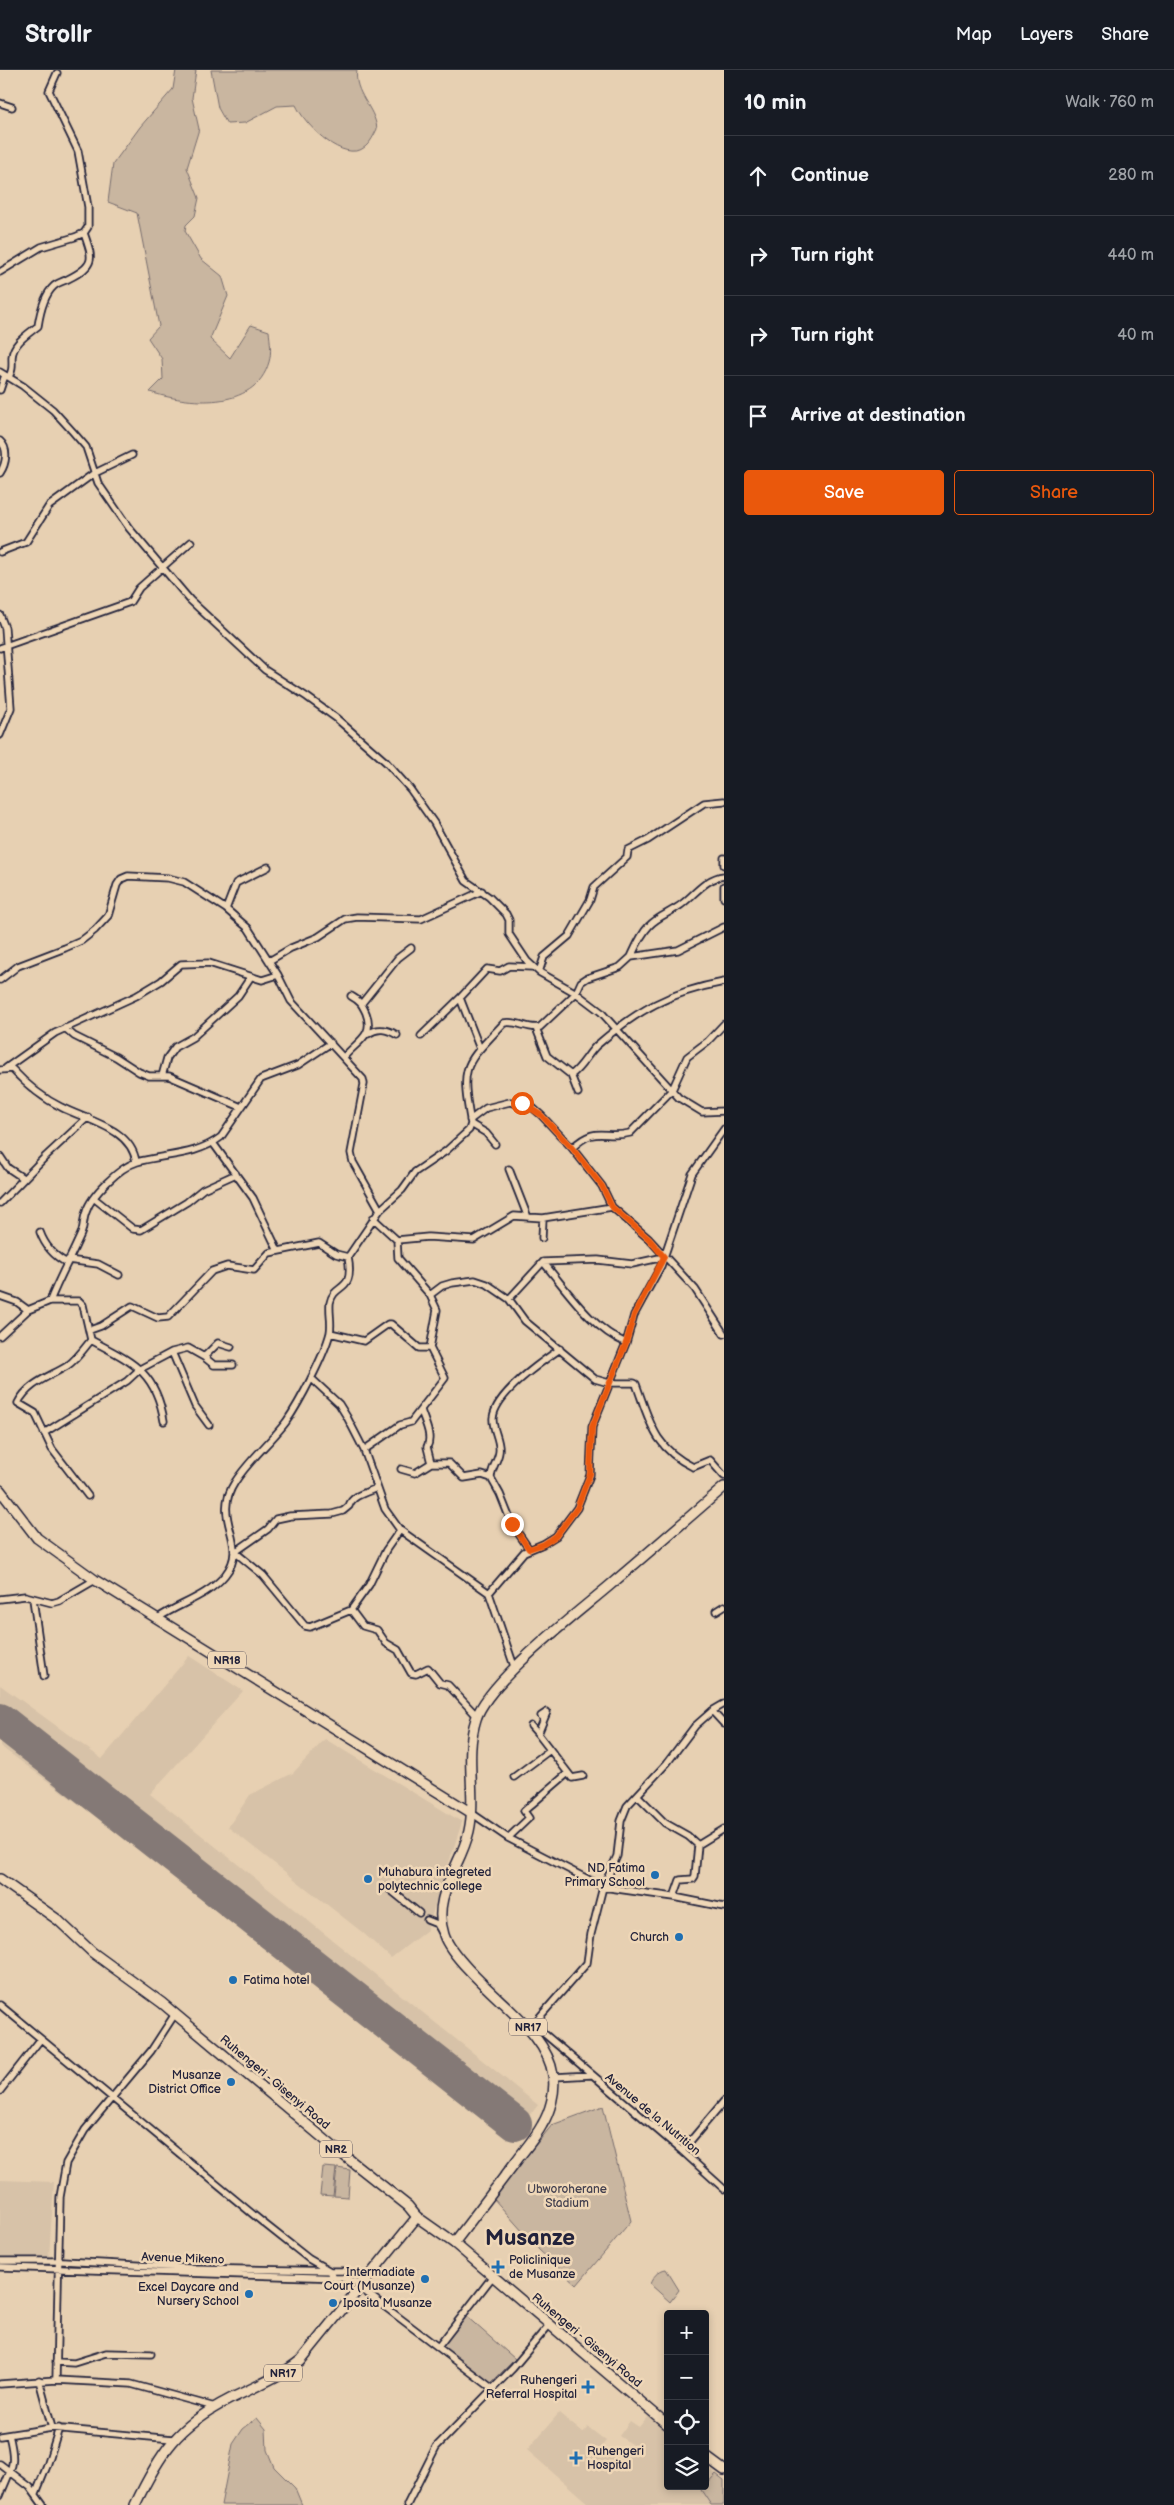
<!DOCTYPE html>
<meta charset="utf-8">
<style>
:root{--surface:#171b24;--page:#242831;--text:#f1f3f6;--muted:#9ea1a6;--line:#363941;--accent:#ea580c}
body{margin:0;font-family:"Balsamiq Sans",sans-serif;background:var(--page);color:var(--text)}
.controls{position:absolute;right:15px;bottom:15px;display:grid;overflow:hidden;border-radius:5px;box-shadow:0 2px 8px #0003}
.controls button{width:45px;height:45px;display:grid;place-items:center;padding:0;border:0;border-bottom:1px solid var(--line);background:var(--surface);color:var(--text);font:25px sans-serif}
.stop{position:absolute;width:15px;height:15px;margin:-11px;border:4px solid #ea580c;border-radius:50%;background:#fff}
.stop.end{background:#ea580c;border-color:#fff;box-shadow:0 1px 5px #0008}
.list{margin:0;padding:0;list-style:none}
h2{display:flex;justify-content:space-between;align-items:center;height:65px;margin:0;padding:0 20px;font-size:21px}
h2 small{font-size:16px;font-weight:400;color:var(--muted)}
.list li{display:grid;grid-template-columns:32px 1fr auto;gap:15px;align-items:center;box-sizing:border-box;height:80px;padding:0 20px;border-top:1px solid var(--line)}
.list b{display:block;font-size:19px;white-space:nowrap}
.list em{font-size:16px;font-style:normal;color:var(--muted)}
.actions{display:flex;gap:10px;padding:15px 20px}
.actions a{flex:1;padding:11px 0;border:1px solid var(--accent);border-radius:5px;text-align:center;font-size:18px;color:var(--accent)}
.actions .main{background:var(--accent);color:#fff}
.icon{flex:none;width:28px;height:28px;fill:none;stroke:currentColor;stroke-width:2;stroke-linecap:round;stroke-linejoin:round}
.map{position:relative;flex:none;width:724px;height:2435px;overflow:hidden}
header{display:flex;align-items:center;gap:30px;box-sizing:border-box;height:70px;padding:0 25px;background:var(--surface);border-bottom:1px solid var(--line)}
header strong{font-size:24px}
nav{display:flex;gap:28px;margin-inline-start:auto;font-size:18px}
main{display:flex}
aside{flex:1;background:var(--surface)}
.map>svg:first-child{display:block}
</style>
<header>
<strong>Strollr</strong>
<nav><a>Map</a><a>Layers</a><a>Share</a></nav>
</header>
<main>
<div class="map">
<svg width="724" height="2435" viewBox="0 0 724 2435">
<rect width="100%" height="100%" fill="#e7d0b2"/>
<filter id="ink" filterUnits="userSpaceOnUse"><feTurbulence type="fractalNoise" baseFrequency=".02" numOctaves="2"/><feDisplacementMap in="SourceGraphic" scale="10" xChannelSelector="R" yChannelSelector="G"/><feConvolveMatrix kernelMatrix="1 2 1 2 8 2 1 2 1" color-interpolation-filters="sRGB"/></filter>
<g filter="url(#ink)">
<path fill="#d7c2a8" d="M189 1586 243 1621 150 1724 538 2035 515 2065 376 1963 249 1860 0 1676V1615L102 1689Z
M325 1669 462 1752 427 1860 391 1888 362 1862 228 1757 250 1725 293 1703Z
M0 2110 54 2112 49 2187H0Z
M559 2343 583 2363 588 2357 606 2371 602 2376 621 2391 634 2376 619 2366 630 2351 639 2357 648 2346 668 2363V2416H705V2395L724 2410V2435H590L527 2380Z"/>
<path fill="#c9b6a0" stroke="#766c6e" d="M176 0H196L192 28 199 59 187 98 199 128 195 146 186 155 185 161 201 189 222 206 228 226 210 269 230 288 251 255 269 261C270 271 272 282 269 292 255 342 186 334 150 322L163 309 162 289 148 268 159 256 137 143 108 132 113 94 140 57 173 19Z
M211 0H357C353 23 375 37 377 59 373 67 369 76 360 80 337 88 304 53 296 35L277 36 245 53 227 54 218 38Z
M603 2036 631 2151 577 2215 539 2180 493 2128 552 2055Z
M323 2097 336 2098 333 2126 320 2125Z
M337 2098 350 2100 348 2127 334 2126Z
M666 2199 679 2220 670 2232 650 2214C653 2207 658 2200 666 2199Z
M466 2246 515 2289 491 2313 441 2277Z
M257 2348 266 2359 267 2380 274 2397 295 2418 302 2435H221L233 2374 243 2359Z
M716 2404 724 2410V2435H711L701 2420Z"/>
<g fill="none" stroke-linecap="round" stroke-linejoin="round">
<path stroke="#847976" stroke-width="34" d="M0 1650 515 2054"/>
<g stroke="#22223b" stroke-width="9">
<path id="minor" d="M0 33 12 37
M0 202 41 177 75 167 84 163 88 157V137L78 81 49 21 57 3
M0 302 23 316 53 340 73 362 86 377 98 413 129 458 190 530 265 600 307 627 336 648 386 692 410 719 434 753 466 811 489 827 506 844 509 850V864L527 891 539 902 576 923 601 942 679 1028 702 1042 724 1041
M9 307C13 299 12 296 12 287 13 273 28 264 38 256 40 243 44 225 54 216 57 213 64 211 68 209 96 195 93 189 84 163
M0 320 5 305
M0 371C9 379 6 394 0 403
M0 482 26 472 49 436 93 404 132 385
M0 545 5 558 11 638 0 665
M0 578 130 532 139 518 191 472
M724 788V795
M724 816V828
M226 839 236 813 268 797
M631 887C636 876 641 864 649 856 658 846 672 842 682 834 695 824 706 808 724 806
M269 891 291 878 318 867 345 849 357 847 421 849 482 821
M539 902 544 887 569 866 590 830 594 817 627 787 628 780 648 770 704 733 724 731
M0 910 18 896 65 878 81 871 95 860 108 846 117 815 121 809 128 806 168 808 184 812 226 839 248 858 278 905 291 931 363 1009 364 1014 351 1083 353 1092 380 1140
M362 933 398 888 411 878
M65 958 74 966 116 987 139 1002 149 1006H169L241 1037
M536 958 547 986 571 1005 578 1023
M368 964C378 957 387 959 397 965
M421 966 460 928
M480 979 460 928 487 899 500 901 509 896 533 897
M344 987C357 971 375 966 366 943 362 934 360 931 351 926
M6 998 55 963 136 926 161 911 181 894 209 893 262 910 278 905
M0 1000 12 999C27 1015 42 1028 61 1037 88 1051 131 1058 136 1092
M571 1005C582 997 587 985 596 976 637 940 670 922 724 912
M162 1006 167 988 175 977 193 967 238 926 250 908
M470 1050 486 1038 510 1032 532 1037 541 1045 572 1078 602 1116 612 1137 649 1169 695 1219 724 1264
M471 1054 486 1063 495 1074
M213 1073 253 1128 278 1181
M572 1078C597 1054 604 1070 630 1063L672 1020 687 987 708 971 724 954
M0 1086 8 1098 23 1108
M509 1099 527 1145
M95 1129 133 1159 141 1160 187 1132 203 1119 236 1104
M0 1133 46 1086 88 1047
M40 1162C45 1176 54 1186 67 1193
M542 1168 543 1148
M397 1170 428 1167 474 1170 514 1146 543 1148 612 1137
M68 1190 98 1194 119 1205
M543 1192C568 1221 590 1257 626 1273
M430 1225 442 1216 452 1213 475 1210 487 1214 509 1229 525 1251 595 1309 609 1313H634L636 1314C650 1352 654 1378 693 1397L710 1390 724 1406
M0 1226 17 1232 28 1240
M509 1229 543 1192 598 1190 632 1194 664 1187
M50 1231H79L83 1235 91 1270C84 1279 76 1290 67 1296 49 1307 28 1313 18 1333L35 1343 52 1379 88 1426
M90 1260 101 1256 132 1236 158 1248 168 1247 212 1201 227 1196 254 1200 269 1183 319 1173 336 1184 348 1187
M330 1263 364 1271 388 1254H391L419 1278H430
M0 1266 28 1240 50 1231C59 1208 71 1187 81 1164 84 1157 83 1149 86 1142 91 1125 120 1097 137 1092 166 1084 196 1086 221 1067L261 1009 298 995 331 973
M91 1270C132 1292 156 1301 164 1351
M172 1282 195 1336 209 1355
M204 1287 214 1295H233
M311 1308 339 1334 347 1347 364 1380 385 1439 400 1460 489 1523 515 1599
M421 1340C424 1351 433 1366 427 1377L431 1393
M44 1363 127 1311 140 1299 172 1282 188 1278 204 1287 218 1273 231 1277
M364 1380 400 1355 411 1352 445 1308 430 1278 437 1240 430 1225 398 1188 397 1170 373 1148
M401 1399 415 1403 431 1393H449L464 1408 482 1405 491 1408
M377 1418C368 1422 352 1425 349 1436L343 1441 332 1444 290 1446 276 1449 268 1459 235 1482 263 1505 305 1556 310 1557 351 1540 369 1515 386 1480 400 1460
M529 1479 512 1454 500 1424 491 1408C491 1398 498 1391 499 1382 501 1371 492 1359 493 1348 495 1324 541 1292 560 1279
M489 1523 524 1482 543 1474 556 1466 577 1438 590 1405 592 1357 626 1273 634 1245 661 1196 692 1104 724 1059
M0 1529 25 1526 52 1533 59 1531 95 1510
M33 1529 44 1606
M351 1540 363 1556 377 1560 386 1573 398 1580 411 1603 416 1604 428 1598 440 1613 448 1615 477 1646
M716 1541 724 1536
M158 1548C180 1533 207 1527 225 1505 251 1473 210 1450 235 1412 249 1390 270 1373 286 1352 300 1332 324 1286 330 1263 332 1253 329 1243 330 1233 334 1212 355 1224 348 1187L380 1140 402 1120 415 1102 446 1081 469 1060 471 1054C460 993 464 996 504 953 517 950 528 960 540 957L576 923 581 912 587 908 620 897 631 887 678 880 724 857
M712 1641 724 1654
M531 1656 538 1664 547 1642 541 1646
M538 1664 572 1708 583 1706
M514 1707 550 1680
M638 1726 665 1753 688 1766 698 1775 695 1806 693 1809 680 1810 674 1827
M470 1742 508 1768 603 1817 674 1827 724 1837
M508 1768 529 1748 524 1741 568 1703
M698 1775 724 1759
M387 1817 419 1843
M427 1850 437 1854 441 1861
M0 1935 261 2151 309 2189 330 2201 334 2208
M534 1955 682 2081 724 2119
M530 1958 587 1893 591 1864 603 1817 617 1786 621 1751 627 1736 667 1693 695 1656 712 1641 724 1634
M554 2007 591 2005
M0 2021 40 1970
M682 2081 724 2031
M0 2191H63L190 2198 343 2201 358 2206 364 2211
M0 2197 342 2208 356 2212 359 2217 493 2319
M438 2277 493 2206
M56 2292 74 2293 106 2283 151 2284
M39 2310 52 2358
M56 2310 60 2127 66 2093 85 2060 151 1981 175 1944
M0 2314 56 2310 131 2314 215 2337
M0 2366 52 2358 173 2369
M0 2394 30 2417 43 2435
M36 2423 47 2396 59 2358
M0 2426C11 2397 17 2397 9 2365
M407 2435 436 2377 513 2298 550 2254"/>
</g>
<g stroke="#22223b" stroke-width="12">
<path id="primary" d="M0 1420 37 1468 95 1510 470 1742
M454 2173C475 2145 496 2118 517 2090 525 2079 535 2068 542 2055 550 2042 556 2021 553 2005 549 1977 525 1954 506 1936 489 1920 451 1886 444 1865 431 1825 461 1797 469 1761 477 1724 464 1686 476 1649 488 1611 576 1544 609 1516 648 1483 686 1450 724 1417
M135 2435C160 2383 177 2356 230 2329 254 2317 280 2307 301 2290L417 2147"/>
</g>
<g stroke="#22223b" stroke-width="12">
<path id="trunk" d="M0 1809 58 1850 92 1882 162 1933 336 2079 408 2136 417 2147 454 2173 668 2355
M705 2386 724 2400"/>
</g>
<use href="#minor" stroke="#efd7b7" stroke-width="5.5"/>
<use href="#primary" stroke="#efd7b7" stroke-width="9"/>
<use href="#trunk" stroke="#efd7b7" stroke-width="9"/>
</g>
</g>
<g fill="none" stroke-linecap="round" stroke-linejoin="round" filter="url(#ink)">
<path stroke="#ea580c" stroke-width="6" d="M512 1454 529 1479 544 1474 556 1466 577 1438 590 1404 592 1357 626 1273 634 1245 664 1187 649 1169 612 1137 602 1116 572 1078 541 1045 522 1033"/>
</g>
<g fill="#1f6fb2" stroke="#efd7b7" stroke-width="2">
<circle cx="655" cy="1805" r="5"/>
<circle cx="368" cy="1809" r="5"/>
<circle cx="679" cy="1867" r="5"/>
<circle cx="233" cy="1910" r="5"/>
<circle cx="231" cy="2012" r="5"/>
<path d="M495.5 2189.5h5v5h5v5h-5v5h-5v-5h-5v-5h5z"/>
<circle cx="425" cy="2209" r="5"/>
<circle cx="249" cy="2224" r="5"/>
<circle cx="333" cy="2233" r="5"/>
<path d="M585.5 2309.5h5v5h5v5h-5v5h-5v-5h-5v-5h5z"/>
<path d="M573.5 2380.5h5v5h5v5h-5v5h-5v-5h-5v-5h5z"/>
</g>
<g text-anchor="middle" stroke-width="5" stroke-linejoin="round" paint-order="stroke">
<g fill="#efd7b7" stroke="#605860" stroke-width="1">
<rect x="208" y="1581.5" width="38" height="17" rx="4"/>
<rect x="509" y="1948.5" width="38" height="17" rx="4"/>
<rect x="320" y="2070.5" width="32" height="17" rx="4"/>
<rect x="264" y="2294.5" width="38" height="17" rx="4"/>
</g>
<g font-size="11" font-weight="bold" fill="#22223b">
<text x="227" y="1594">NR18</text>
<text x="528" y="1961">NR17</text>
<text x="336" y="2083">NR2</text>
<text x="283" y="2307">NR17</text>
</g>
<g font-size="12" fill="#22223b" stroke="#efd7b7" text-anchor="end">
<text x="645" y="1802">ND Fatima<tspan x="645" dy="14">Primary School</tspan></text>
<text x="378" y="1806" text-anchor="start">Muhabura integreted<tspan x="378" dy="14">polytechnic college</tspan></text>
<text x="669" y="1871">Church</text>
<text x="243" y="1914" text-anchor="start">Fatima hotel</text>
<text x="221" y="2009">Musanze<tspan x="221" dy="14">District Office</tspan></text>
<text x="509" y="2194" text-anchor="start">Policlinique<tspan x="509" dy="14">de Musanze</tspan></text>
<text x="415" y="2206">Intermadiate<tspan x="415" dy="14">Court (Musanze)</tspan></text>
<text x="239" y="2221">Excel Daycare and<tspan x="239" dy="14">Nursery School</tspan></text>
<text x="343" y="2237" text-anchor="start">Iposita Musanze</text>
<text x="577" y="2314">Ruhengeri<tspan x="577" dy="14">Referral Hospital</tspan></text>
<text x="587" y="2385" text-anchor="start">Ruhengeri<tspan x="587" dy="14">Hospital</tspan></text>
</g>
<g font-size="12" fill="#22223b" stroke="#efd7b7">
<text transform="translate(275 2012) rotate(40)" y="4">Ruhengeri - Gisenyi Road</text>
<text transform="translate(653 2044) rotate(40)" y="4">Avenue de la Nutrition</text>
<text transform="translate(183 2188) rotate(2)" y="4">Avenue Mikeno</text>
<text transform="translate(587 2270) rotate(40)" y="4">Ruhengeri - Gisenyi Road</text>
</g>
<g font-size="12" fill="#43404f" stroke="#efd7b7">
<text x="567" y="2123">Ubworoherane<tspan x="567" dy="14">Stadium</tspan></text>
</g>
<g font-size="22" font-weight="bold" fill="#22223b" stroke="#efd7b7">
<text x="530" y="2175">Musanze</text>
</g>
</g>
</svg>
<div class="controls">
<button>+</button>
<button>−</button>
<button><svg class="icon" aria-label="locate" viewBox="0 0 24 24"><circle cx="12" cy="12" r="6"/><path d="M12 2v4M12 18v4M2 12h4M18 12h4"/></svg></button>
<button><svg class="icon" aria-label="layers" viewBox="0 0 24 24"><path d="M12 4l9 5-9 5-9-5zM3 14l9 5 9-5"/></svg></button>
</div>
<div class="stop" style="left:522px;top:1033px"></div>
<div class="stop end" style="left:512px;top:1454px"></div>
</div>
<aside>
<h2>10 min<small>Walk · 760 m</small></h2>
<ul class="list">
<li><svg class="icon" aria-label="ahead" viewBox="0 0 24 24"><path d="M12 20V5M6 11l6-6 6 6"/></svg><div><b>Continue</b></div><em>280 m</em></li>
<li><svg class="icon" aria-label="right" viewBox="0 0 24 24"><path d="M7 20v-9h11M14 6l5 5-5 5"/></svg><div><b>Turn right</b></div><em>440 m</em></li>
<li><svg class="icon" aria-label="right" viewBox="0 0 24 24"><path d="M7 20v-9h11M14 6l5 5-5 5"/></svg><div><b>Turn right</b></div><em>40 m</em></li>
<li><svg class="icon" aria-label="arrive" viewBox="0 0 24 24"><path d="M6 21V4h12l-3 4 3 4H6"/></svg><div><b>Arrive at destination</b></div></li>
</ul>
<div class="actions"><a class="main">Save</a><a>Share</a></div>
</aside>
</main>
